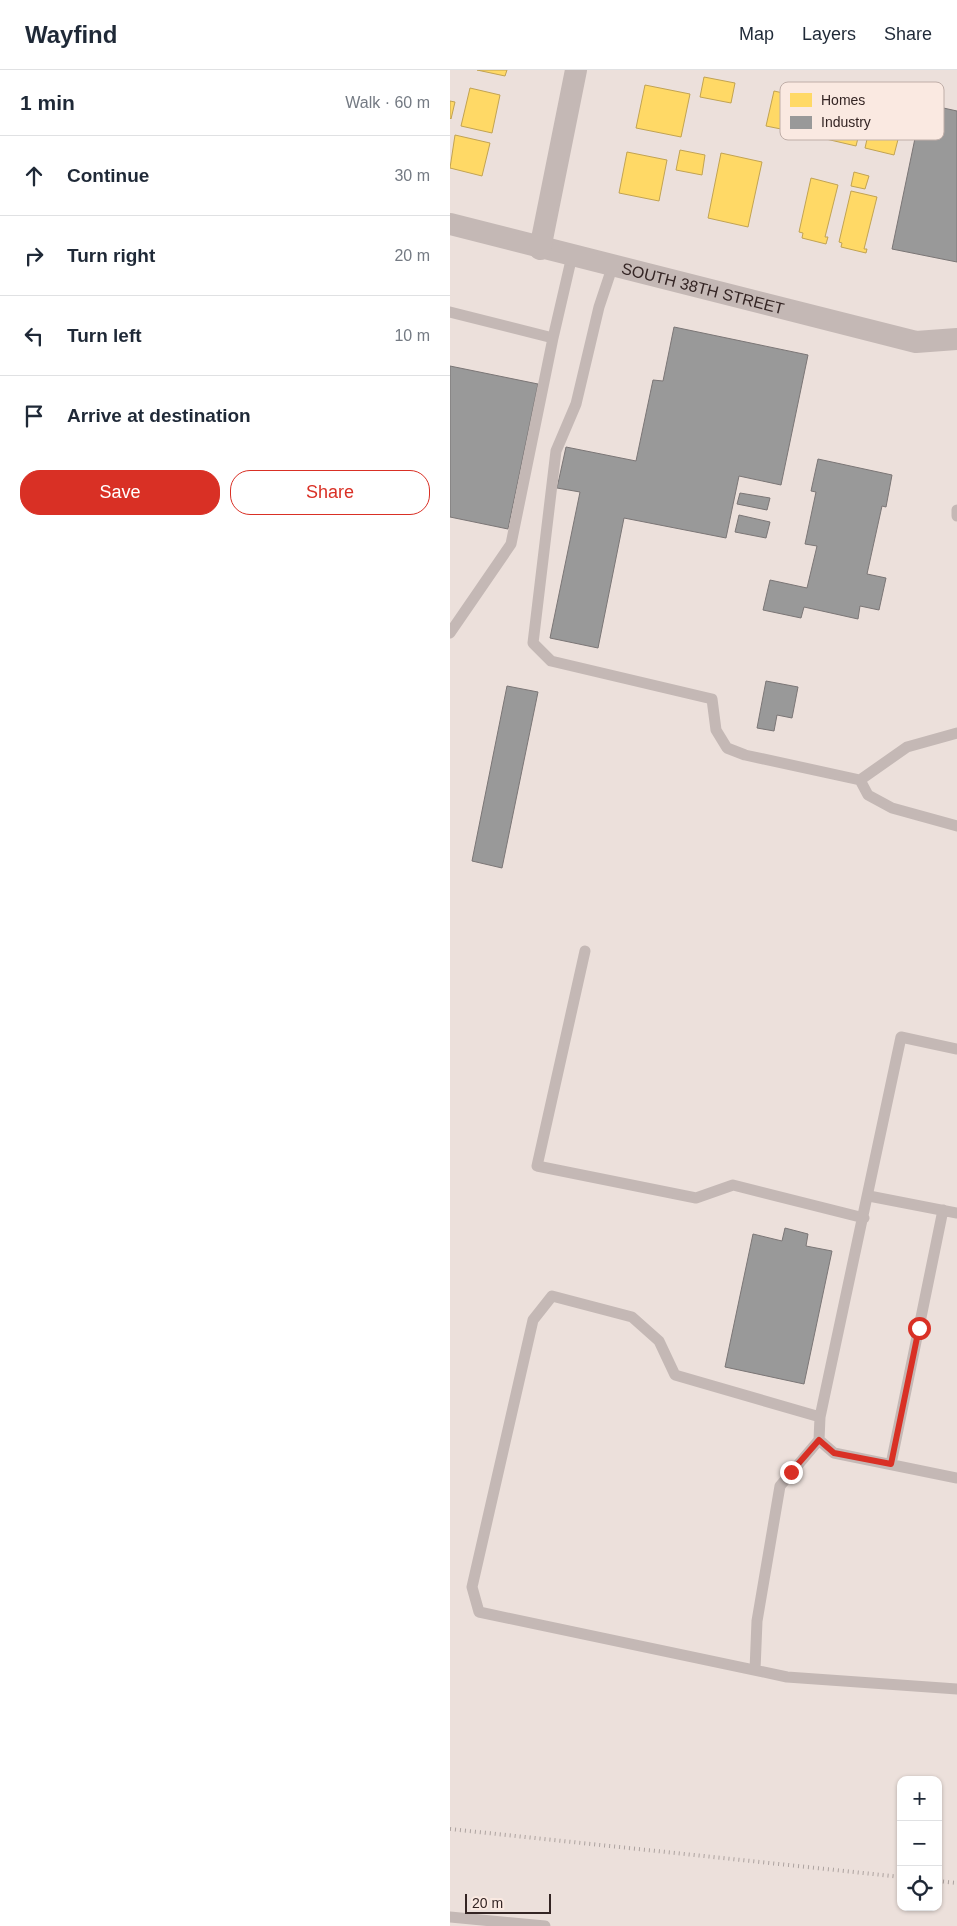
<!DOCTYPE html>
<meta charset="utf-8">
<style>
:root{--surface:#fff;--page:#f6f6f7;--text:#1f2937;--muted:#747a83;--line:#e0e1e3;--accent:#d93025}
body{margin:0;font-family:Arial,sans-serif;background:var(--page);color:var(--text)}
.controls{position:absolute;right:15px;bottom:15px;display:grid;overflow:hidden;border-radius:10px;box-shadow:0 1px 4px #0004}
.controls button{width:45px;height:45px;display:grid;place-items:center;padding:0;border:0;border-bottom:1px solid var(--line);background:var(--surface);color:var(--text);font:25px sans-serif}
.scale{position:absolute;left:15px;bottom:12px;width:86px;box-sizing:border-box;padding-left:5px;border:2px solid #342524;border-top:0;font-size:14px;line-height:18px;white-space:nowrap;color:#342524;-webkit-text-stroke:4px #fae9e1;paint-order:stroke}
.stop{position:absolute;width:15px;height:15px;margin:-11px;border:4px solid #d93025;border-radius:50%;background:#fff}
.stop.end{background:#d93025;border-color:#fff;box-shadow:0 1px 5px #0008}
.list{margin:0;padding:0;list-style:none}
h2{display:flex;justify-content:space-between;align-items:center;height:65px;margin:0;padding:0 20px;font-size:21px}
h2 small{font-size:16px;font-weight:400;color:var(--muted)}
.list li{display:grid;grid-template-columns:32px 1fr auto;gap:15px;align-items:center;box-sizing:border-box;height:80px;padding:0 20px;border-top:1px solid var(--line)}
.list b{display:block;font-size:19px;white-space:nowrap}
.list em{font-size:16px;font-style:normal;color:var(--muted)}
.actions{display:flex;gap:10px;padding:15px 20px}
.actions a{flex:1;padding:11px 0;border:1px solid var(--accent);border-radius:20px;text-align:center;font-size:18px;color:var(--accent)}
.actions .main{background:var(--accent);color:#fff}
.icon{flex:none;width:28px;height:28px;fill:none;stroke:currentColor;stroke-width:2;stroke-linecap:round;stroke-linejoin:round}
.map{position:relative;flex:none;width:507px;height:1856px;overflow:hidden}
header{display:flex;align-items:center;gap:30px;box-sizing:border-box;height:70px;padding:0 25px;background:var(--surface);border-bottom:1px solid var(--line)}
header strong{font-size:24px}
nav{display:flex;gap:28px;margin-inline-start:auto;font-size:18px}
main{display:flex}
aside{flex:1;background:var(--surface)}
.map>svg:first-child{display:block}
</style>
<header>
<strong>Wayfind</strong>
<nav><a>Map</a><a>Layers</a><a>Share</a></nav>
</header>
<main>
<aside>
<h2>1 min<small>Walk · 60 m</small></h2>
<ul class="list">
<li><svg class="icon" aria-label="ahead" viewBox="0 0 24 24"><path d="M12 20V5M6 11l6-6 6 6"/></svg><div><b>Continue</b></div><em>30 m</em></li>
<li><svg class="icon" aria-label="right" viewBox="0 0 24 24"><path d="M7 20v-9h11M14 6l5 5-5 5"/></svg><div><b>Turn right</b></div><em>20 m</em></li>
<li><svg class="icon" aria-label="left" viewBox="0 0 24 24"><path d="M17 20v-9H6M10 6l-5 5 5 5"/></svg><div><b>Turn left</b></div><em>10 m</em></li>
<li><svg class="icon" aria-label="arrive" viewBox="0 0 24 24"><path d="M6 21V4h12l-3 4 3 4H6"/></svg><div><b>Arrive at destination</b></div></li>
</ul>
<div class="actions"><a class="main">Save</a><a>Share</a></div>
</aside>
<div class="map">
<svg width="507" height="1856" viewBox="0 0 507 1856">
<rect width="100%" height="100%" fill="#ece0db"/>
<path fill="#ffd966" stroke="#c2a352" d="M27 0H57L55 6Z
M254 7 285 13 281 33 250 27Z
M195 15 240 24 231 67 186 58Z
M20 18 50 25 42 63 11 56Z
M324 21 369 31 361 65 316 56Z
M0 31 5 32 1 49 0 48Z
M384 37 414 44 406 76 376 69Z
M422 47 452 54 444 85 415 78Z
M5 65 40 73 32 106 0 98Z
M230 80 255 85 252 105 226 100Z
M177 82 217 90 209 131 169 123Z
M271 83 312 92 298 157 258 148Z
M404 102 419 106 415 119 401 116Z
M361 108 388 115 375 167H378L376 174 352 168 353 163 349 162Z
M401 121 427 127 414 179H417L416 183 391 177 392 173 389 172Z"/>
<path fill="#999" stroke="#7b7676" d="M480 35 507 41V192L442 179 469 49 477 50Z
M224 257 358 285 331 415 289 406 276 468 174 448 148 578 100 568 130 422 107 418 116 377 186 391 203 310 213 311Z
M0 296 88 314 58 459 0 447Z
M368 389 442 405 436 437 432 436 417 504 436 508 429 540 410 536 408 549 354 537 351 548 313 540 320 510 357 518 367 476 355 474 366 422 361 421Z
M290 423 320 428 317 440 287 434Z
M289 445 320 452 316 468 285 462Z
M316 611 348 617 342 648 327 645 324 661 307 658Z
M57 616 88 622 52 798 22 791Z
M335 1158 358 1164 356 1176 382 1181 354 1314 275 1297 303 1164 332 1171Z"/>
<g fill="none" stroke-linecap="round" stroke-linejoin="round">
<path stroke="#c4b8b5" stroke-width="11" d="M163 195 149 237 126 334 106 381 83 573 101 591 262 629 266 660 277 678 295 685 410 710 457 677 507 663
M0 242 103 268 122 186
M507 440V446
M0 563 61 474 103 268
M410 710 418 725 442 738 507 756
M135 881 87 1096 246 1128 283 1115 414 1148
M507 979 451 967 370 1347 369 1370 384 1383 507 1408
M419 1126 507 1143
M370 1347 225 1305 209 1271 182 1247 102 1226 83 1250 22 1517 29 1542 337 1607 507 1619
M441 1394 493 1140
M305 1600 307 1551 330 1416 369 1370
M0 1847 95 1856"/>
<g stroke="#c4b8b5" stroke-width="22">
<path id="s1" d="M0 154 466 272 507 269"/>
<path d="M90 179 126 0"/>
</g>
<path stroke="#aca29f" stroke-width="4" stroke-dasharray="1 4" stroke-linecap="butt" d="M0 1759 451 1807
M488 1811 507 1813"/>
</g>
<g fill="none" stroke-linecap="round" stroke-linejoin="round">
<path stroke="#d93025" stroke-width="6" d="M341 1402 369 1370 384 1383 441 1394 469 1258"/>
</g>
<g text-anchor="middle" stroke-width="5" stroke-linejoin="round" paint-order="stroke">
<g font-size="16" fill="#342524" stroke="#fae9e1">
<text dy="6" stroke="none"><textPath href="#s1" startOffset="261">SOUTH 38TH STREET</textPath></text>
</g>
</g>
<rect x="330" y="12" width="164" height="58" rx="8" fill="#fae9e1" stroke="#bfaea8" stroke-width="1"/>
<rect x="340" y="23" width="22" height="14" fill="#ffd966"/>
<rect x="340" y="46" width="22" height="13" fill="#999"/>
<g font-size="14" fill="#342524">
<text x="371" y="35">Homes</text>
<text x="371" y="57">Industry</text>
</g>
</svg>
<div class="controls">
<button>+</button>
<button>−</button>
<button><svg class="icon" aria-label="locate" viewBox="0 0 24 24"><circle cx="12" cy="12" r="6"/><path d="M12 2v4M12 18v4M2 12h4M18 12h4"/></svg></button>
</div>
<div class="scale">20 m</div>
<div class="stop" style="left:469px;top:1258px"></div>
<div class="stop end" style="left:341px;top:1402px"></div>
</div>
</main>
